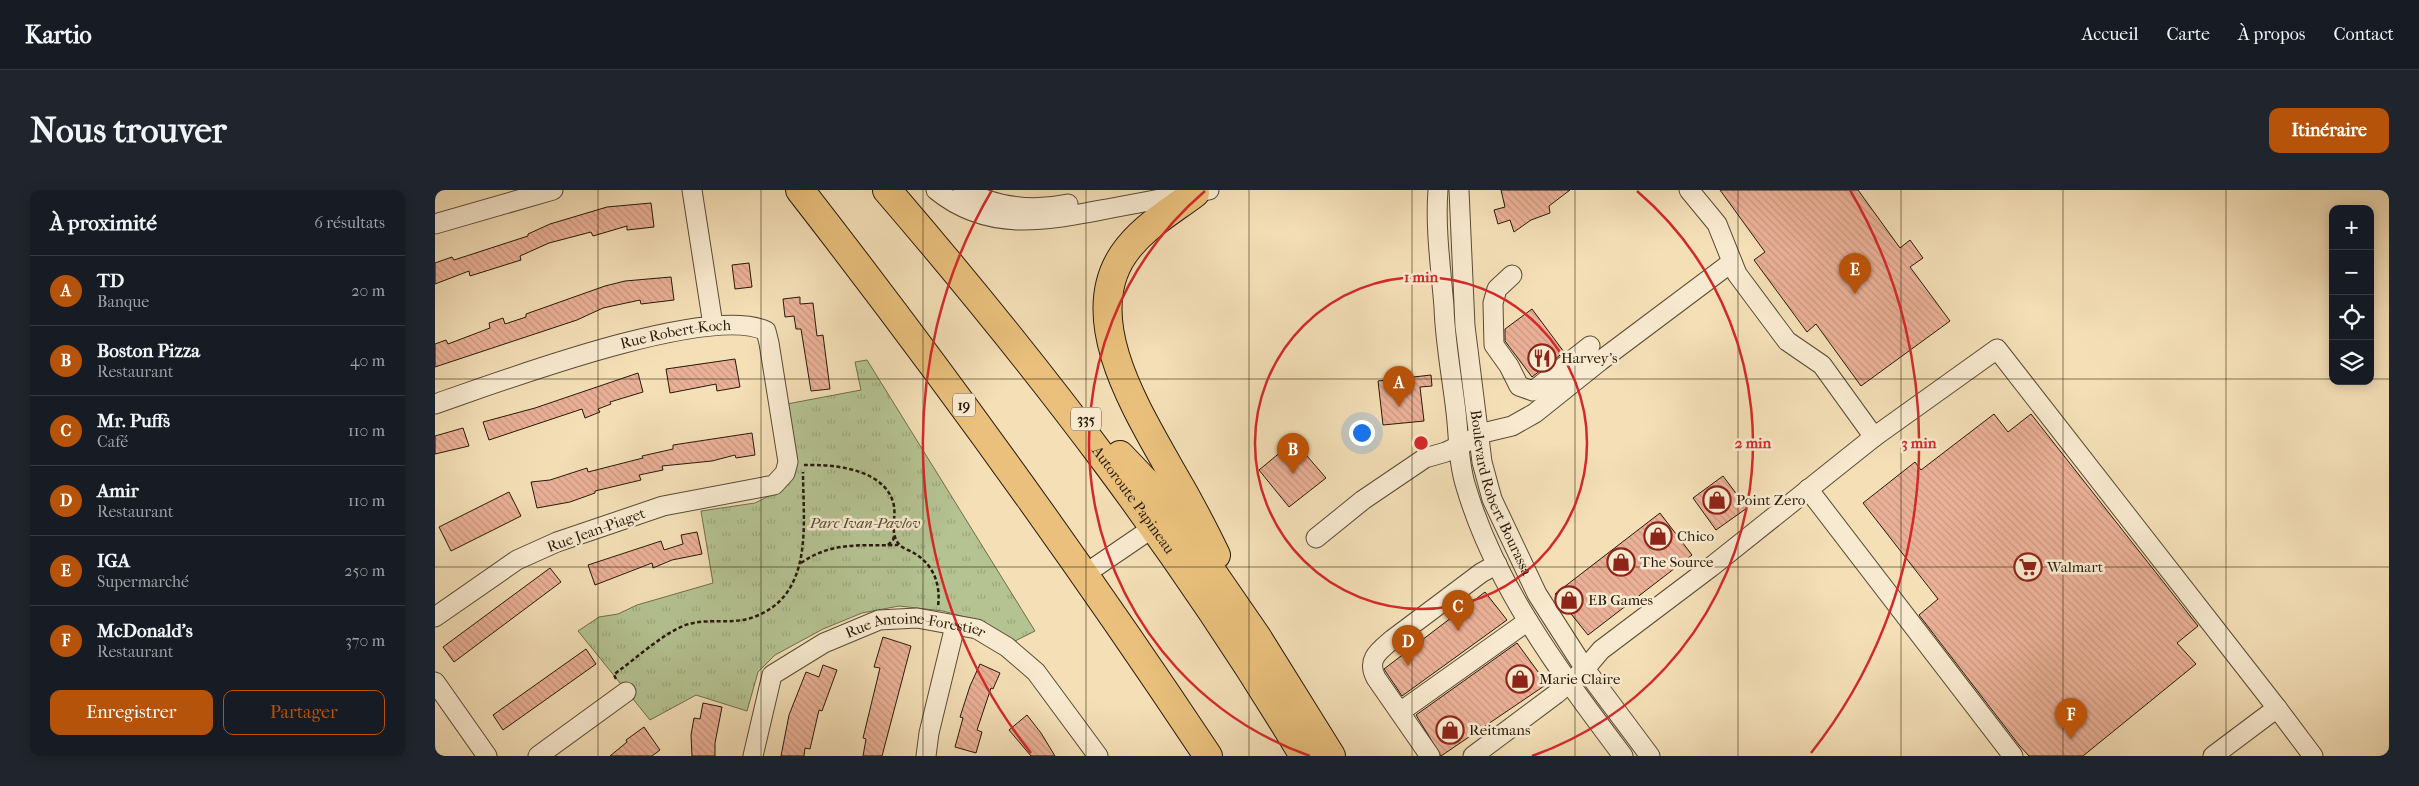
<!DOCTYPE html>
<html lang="fr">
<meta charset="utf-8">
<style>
:root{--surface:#171b24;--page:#20242c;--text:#f1f3f6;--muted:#9ea1a6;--line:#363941;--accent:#b45309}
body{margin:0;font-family:"IM FELL French Canon",serif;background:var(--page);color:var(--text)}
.controls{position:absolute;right:15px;top:15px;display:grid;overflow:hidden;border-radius:10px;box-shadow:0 2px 12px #0003}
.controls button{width:45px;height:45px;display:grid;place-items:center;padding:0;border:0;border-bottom:1px solid var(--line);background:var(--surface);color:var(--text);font:25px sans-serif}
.you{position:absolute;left:926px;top:242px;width:18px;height:18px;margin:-12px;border:4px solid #fff;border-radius:50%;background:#1a73e8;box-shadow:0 0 0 8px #1a73e833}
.badge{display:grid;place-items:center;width:32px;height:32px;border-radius:50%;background:var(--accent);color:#fff;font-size:16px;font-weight:700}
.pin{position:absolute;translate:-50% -41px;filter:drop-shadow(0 1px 2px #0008)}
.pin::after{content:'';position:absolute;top:26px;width:18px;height:15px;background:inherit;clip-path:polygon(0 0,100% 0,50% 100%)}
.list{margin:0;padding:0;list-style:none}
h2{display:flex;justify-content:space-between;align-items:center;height:65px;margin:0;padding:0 20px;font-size:21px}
h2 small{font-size:16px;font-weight:400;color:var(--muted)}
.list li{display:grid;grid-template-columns:32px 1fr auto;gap:15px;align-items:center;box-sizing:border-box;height:70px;padding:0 20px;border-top:1px solid var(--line)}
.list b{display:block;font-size:19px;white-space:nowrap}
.list p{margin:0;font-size:16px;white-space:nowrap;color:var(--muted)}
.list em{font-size:16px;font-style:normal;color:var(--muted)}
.actions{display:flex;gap:10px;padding:15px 20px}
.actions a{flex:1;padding:11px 0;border:1px solid var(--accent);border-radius:10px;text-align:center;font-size:18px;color:var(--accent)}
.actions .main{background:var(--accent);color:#fff}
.icon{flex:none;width:28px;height:28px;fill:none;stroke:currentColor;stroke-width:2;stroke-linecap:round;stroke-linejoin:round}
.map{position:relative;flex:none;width:1954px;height:566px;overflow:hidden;border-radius:10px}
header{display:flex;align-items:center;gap:30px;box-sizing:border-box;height:70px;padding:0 25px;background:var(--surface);border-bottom:1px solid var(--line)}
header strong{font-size:24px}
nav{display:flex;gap:28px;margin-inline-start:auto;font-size:18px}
.intro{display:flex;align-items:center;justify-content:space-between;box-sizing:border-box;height:120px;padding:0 30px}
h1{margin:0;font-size:35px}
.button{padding:12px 22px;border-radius:10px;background:var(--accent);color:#fff;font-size:18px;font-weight:700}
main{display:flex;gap:30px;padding:0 30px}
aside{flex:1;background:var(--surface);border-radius:10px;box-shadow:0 2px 12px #0003}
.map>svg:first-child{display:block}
</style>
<header>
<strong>Kartio</strong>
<nav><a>Accueil</a><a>Carte</a><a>À propos</a><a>Contact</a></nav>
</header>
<div class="intro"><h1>Nous trouver</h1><a class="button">Itinéraire</a></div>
<main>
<aside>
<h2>À proximité<small>6 résultats</small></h2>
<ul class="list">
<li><span class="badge">A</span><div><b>TD</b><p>Banque</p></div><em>20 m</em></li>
<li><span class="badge">B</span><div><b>Boston Pizza</b><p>Restaurant</p></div><em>40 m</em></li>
<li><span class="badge">C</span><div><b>Mr. Puffs</b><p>Café</p></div><em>110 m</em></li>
<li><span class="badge">D</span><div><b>Amir</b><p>Restaurant</p></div><em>110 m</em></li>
<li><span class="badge">E</span><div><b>IGA</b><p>Supermarché</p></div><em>250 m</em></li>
<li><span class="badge">F</span><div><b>McDonald's</b><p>Restaurant</p></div><em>370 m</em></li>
</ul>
<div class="actions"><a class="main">Enregistrer</a><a>Partager</a></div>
</aside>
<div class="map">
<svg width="1954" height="566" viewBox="0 0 1954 566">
<defs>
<pattern id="park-tufts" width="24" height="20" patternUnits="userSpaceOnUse" patternTransform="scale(1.25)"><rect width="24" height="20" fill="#b5c393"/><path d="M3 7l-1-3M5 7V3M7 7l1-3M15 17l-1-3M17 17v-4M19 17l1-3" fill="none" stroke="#9ca77d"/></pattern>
<pattern id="building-back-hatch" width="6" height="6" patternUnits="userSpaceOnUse" patternTransform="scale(1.25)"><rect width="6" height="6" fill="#ebb198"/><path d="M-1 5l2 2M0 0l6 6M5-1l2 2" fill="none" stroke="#ca9882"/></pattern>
</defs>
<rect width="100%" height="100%" fill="#f4dfb7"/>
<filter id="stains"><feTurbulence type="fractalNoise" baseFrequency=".004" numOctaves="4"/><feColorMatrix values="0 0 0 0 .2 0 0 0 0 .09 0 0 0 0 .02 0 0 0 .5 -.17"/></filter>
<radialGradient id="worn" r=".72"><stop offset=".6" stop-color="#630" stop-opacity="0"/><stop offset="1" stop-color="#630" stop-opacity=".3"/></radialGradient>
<path fill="url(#park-tufts)" stroke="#6e6e4e" d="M432 170 600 441 580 451 541 430 508 421 464 416 427 423 388 439 340 465 323 482 312 521 261 505 215 530 143 441 164 427 183 424 202 415 278 393 266 321 320 313 348 299 352 214 426 200 420 172Z"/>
<path fill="url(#building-back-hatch)" stroke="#271a09" d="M1066 0H1135L1114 16 1115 23 1096 30 1079 42 1075 30 1063 34 1059 20 1070 17Z
M1285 0H1423L1465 58 1475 50 1488 68 1475 77 1515 131 1426 196 1381 134 1372 142 1319 70 1330 62Z
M216 13 219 37 192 40V36L158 46 156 42 114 53 85 66 86 70 35 86 34 81 0 94V73L17 67 19 70 93 46V44L115 34 172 17Z
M314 73 317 97 300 99 297 75Z
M236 87 239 110 206 114 205 110 168 118 142 130 0 177V154L11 150 13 154 55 138 54 133 68 128 70 134 91 127V124L170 96 190 91Z
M365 107V114L378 113 382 146 388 145 395 199 376 201 366 139H361L359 126 350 127 348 109Z
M1097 119 1129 162 1097 187 1070 151V139Z
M300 169 305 197 282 201 281 194 235 203 231 179Z
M203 183 208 202 175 212 176 214 163 219 165 222 150 228 147 219 54 250 48 232 100 218Z
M996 185 997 196 985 197 989 231 948 235 943 191Z
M1559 224 1573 242 1596 224 1763 436 1742 453 1761 474 1648 566H1594L1584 555 1484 425 1503 409 1428 313 1480 272 1486 280Z
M28 238 34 256 0 264V246Z
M317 243 320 265 301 268 300 265 277 271 227 276 228 280 204 285 206 290 160 301V303L135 312 102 318 96 292 115 290 152 278 153 282 208 268 207 266 238 259V255Z
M859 251 891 288 854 317 824 280Z
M1288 286 1312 318 1281 340 1258 308Z
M74 302 86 326 16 361 4 337Z
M1225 323 1257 365 1153 445 1120 404Z
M262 342 267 364 237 370 218 378 217 373 160 395 153 375 226 351 229 360 248 354 246 345Z
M115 378 126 392 19 472 8 457Z
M1050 402 1072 430 967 506 949 479Z
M448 447 476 456 447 566H428L431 549 428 548 445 478 439 477Z
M1082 453 1112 494 1006 566 981 525Z
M151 459 161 474 68 540 58 525Z
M545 474 565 483 558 499 556 498 542 540 547 542 541 563 520 557 528 528 525 527 535 496Z
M388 475 402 480 387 521 384 520 375 559 370 558 369 566H346L354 525 371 482 384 487Z
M268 513 287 517 280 553V566H257L256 545 259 528 265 529Z
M592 525 606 543 620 566H596L574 540Z
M209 537 225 560 217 566H175L192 552 191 550Z"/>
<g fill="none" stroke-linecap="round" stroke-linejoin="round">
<g stroke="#5a4b34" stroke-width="21">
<g id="minor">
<path d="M257 0 278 135"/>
<path d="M501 0C555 44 614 30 677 18 709 12 742 6 774 0"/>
<path d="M528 0C561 17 596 22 633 14"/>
<path d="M1003 0C1000 38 1006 79 1009 117 1010 152 1017 187 1021 222 1024 247 1023 272 1031 297 1061 398 1126 483 1188 566"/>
<path id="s1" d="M1024 0 1030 136 1047 272 1057 309 1102 404 1150 479 1215 566"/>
<path d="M1254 0 1282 34 1302 84 1352 151 1387 175 1439 247"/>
<path d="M0 34 118 0"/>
<path d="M1077 85 1062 99 1058 113 1059 155 1074 176 1084 196 1098 201 1155 156"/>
<path id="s2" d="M0 214C64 192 274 113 331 141L334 153 353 272 350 283 339 295 228 316 122 352 82 370 0 427"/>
<path d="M1373 299 1578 566"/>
<path d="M881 348 928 310 990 268 1011 262 1052 242 1077 236 1100 223 1165 171 1297 72"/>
<path d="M650 384 719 337"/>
<path d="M0 492 52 566"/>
<path d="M1842 518 1878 566"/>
<path d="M965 522 1093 431"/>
<path d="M103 566 191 502"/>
<path id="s3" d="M318 566 337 485 389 453 444 430 482 428 542 439 572 457 601 482 663 566"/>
<path d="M491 566 494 543 520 436"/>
<path d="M995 566 941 488C931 469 944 461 958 449L1046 383 1062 374"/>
<path d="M1038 566 1121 504 1150 479 1166 460 1276 377 1439 247 1562 159 1842 518 1778 566"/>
</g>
</g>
<g stroke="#271a09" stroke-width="30">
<g id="highway">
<path d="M365 0C508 184 644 372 773 566"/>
<path id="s4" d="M452 0C605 178 748 364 869 566"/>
<path d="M760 3C735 22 706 38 688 65 644 131 704 223 736 281 752 308 767 336 781 365"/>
<path d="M685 265 724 306 780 386 822 447 896 566"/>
</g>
</g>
<path stroke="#271a09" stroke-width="2.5" stroke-dasharray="4 2.5" stroke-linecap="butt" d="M369 275C399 274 452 279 459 316 461 328 455 342 463 353 466 358 474 360 479 363 498 374 506 394 503 416
M453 355 458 350 459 346
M366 373C397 351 428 356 463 355
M181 489 179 485 182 482C203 467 225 446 248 436 270 427 294 435 316 428 380 407 368 334 368 282"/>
<use href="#minor" stroke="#f8ead0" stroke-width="19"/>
<use href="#highway" stroke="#eac07c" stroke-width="28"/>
</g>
<path fill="none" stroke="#271a09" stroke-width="1" stroke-opacity="0.55" d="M163 0V566M326 0V566M488 0V566M651 0V566M814 0V566M977 0V566M1140 0V566M1303 0V566M1466 0V566M1628 0V566M1791 0V566M0 189H1898M1935 189H1954M0 377H1954"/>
<g fill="none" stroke="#d62828" stroke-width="2.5">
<circle cx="986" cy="253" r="166"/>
<path d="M875 566A332 332 0 0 1 770 1M1202 1A332 332 0 0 1 1097 566"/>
<path d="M596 563A498 498 0 0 1 557 0M1415 0A498 498 0 0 1 1376 563"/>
</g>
<defs>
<g id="restaurant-ring" transform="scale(1.4375)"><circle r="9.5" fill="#f8ead0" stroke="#8f2418" stroke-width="1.5"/><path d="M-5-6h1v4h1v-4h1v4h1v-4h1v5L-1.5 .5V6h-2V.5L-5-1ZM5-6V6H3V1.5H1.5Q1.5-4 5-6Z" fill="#8f2418"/></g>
<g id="shop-ring" transform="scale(1.4375)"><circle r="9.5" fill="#f8ead0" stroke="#8f2418" stroke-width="1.5"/><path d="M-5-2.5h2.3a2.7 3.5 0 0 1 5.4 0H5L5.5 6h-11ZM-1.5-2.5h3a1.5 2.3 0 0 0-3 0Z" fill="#8f2418"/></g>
<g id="supermarket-ring" transform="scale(1.4375)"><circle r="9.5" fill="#f8ead0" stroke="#8f2418" stroke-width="1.5"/><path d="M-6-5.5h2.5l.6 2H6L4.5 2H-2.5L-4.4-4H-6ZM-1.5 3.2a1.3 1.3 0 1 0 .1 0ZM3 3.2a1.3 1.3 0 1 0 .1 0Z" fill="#8f2418"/></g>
</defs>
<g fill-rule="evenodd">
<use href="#restaurant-ring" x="1107" y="168"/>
<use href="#shop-ring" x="1282" y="310"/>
<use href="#shop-ring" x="1223" y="346"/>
<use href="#shop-ring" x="1186" y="372"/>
<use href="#supermarket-ring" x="1593" y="377"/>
<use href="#shop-ring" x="1134" y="410"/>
<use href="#shop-ring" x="1085" y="489"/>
<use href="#shop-ring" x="1015" y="540"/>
</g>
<g text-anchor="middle" stroke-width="5" stroke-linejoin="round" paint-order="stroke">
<g fill="#f8ead0" stroke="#665845" stroke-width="1">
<rect x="518" y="203.5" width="22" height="23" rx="4"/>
<rect x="636" y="217.5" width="30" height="23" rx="4"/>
</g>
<g font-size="14" font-weight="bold" fill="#271a09">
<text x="529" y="220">19</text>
<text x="651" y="234">335</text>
</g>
<g font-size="15" fill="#271a09" stroke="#f8ead0">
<text dy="5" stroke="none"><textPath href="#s2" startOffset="251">Rue Robert-Koch</textPath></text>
<text dy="5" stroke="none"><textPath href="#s1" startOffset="308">Boulevard Robert Bourassa</textPath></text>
<text dy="5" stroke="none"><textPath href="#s4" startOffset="396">Autoroute Papineau</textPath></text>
<text transform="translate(161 340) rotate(-20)" y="5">Rue Jean-Piaget</text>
<text dy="5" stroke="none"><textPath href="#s3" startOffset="240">Rue Antoine-Forestier</textPath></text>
</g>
<g font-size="15" fill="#271a09" stroke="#f8ead0" text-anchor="start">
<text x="1126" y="173">Harvey's</text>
<text x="1301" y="315">Point Zero</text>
<text x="1242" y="351">Chico</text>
<text x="1205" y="377">The Source</text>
<text x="1612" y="382">Walmart</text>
<text x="1153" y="415">EB Games</text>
<text x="1104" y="494">Marie Claire</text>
<text x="1034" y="545">Reitmans</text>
</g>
<g font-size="15" font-style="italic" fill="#524d32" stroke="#f8ead0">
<text x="430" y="338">Parc Ivan-Pavlov</text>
</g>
</g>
<circle cx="986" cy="253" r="8" fill="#d62828" stroke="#f8ead0" stroke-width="2.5"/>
<g font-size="15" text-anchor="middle" font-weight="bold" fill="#d62828" stroke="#f8ead0" stroke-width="5" stroke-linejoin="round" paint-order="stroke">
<text x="986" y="92">1 min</text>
<text x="1318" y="258">2 min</text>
<text x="1484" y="258">3 min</text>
</g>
<rect width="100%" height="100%" filter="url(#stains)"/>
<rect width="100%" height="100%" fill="url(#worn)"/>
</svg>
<div class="controls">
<button>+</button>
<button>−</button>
<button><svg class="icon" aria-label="locate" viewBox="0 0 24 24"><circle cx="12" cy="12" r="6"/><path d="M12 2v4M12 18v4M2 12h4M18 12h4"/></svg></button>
<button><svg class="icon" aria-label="layers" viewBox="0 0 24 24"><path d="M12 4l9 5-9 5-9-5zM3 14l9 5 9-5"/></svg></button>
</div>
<div class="you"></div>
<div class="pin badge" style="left:964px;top:217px">A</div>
<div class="pin badge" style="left:858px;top:284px">B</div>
<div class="pin badge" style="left:1023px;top:441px">C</div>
<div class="pin badge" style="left:973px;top:476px">D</div>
<div class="pin badge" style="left:1420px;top:104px">E</div>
<div class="pin badge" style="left:1636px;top:549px">F</div>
</div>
</main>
